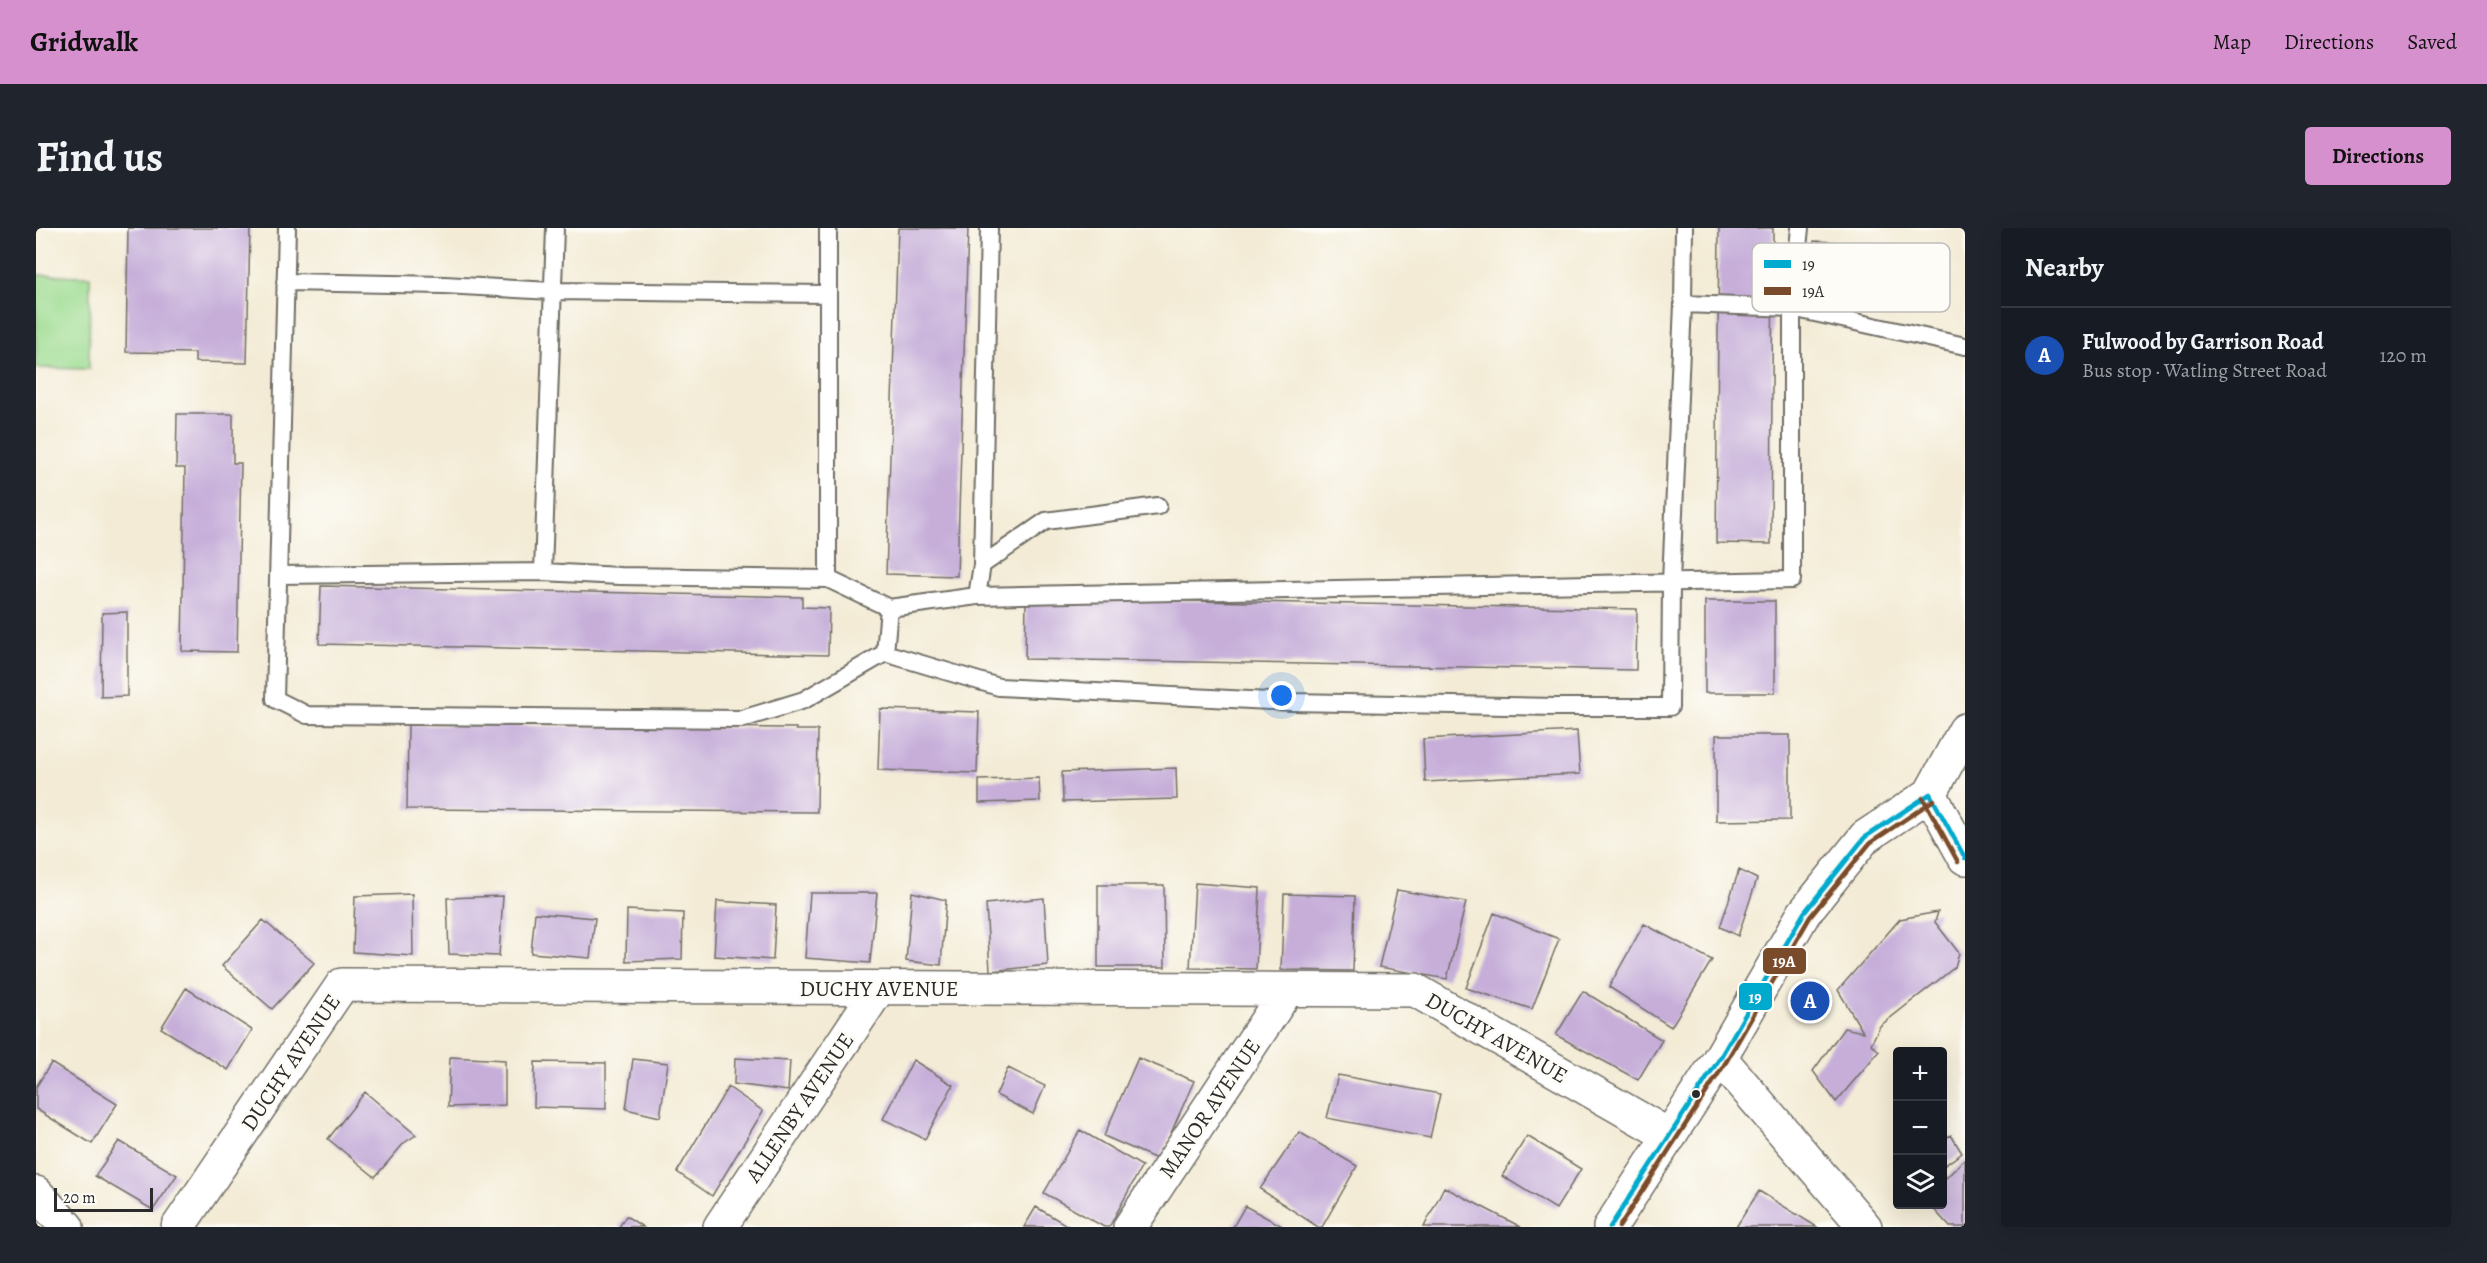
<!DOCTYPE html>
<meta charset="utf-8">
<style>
:root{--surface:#171b24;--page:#20242c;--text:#f1f3f6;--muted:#9ea1a6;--line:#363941;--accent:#d690ce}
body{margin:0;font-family:Alegreya,serif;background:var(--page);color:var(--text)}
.controls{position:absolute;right:18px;bottom:18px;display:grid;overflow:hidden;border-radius:6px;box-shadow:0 6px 24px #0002}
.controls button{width:54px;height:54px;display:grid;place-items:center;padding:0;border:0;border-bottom:2px solid var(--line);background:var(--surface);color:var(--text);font:30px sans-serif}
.scale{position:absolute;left:18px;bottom:15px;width:99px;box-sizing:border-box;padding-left:6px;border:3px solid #2b2b2b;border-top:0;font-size:16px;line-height:21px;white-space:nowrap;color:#2b2b2b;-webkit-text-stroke:4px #fdfcf7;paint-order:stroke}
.you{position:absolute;left:1246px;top:468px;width:21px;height:21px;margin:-15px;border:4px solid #fff;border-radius:50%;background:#1a73e8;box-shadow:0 0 0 9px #1a73e833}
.badge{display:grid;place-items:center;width:39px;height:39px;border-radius:50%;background:var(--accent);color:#fff;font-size:20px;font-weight:700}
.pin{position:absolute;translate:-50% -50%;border:3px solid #fff;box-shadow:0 2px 6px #0006}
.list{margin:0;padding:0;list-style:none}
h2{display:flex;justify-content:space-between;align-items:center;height:78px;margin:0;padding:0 24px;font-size:26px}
h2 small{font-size:20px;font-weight:400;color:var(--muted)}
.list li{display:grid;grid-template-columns:39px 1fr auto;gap:18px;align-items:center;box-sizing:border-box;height:96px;padding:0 24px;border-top:2px solid var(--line)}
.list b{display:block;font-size:22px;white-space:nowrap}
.list p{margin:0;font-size:20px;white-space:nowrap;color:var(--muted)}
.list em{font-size:20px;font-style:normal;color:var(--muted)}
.icon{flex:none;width:33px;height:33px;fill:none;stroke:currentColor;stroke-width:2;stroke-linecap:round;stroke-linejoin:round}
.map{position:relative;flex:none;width:1929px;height:999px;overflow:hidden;border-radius:6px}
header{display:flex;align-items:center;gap:36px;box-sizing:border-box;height:84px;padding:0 30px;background:var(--accent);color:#111}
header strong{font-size:28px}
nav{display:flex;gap:33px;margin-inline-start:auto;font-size:21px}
.intro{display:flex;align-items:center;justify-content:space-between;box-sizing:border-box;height:144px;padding:0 36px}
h1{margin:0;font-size:42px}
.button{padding:15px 27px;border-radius:6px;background:var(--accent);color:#111;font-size:21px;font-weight:700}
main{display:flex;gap:36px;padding:0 36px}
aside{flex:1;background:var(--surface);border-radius:6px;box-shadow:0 6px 24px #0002}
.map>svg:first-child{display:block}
</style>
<header>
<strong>Gridwalk</strong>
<nav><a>Map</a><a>Directions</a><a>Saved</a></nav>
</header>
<div class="intro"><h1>Find us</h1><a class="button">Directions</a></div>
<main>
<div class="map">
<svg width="1929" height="999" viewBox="0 0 1929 999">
<rect width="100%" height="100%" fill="#fdfcf7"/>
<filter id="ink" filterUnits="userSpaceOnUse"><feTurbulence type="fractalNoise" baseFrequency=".0167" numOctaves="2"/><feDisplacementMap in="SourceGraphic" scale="12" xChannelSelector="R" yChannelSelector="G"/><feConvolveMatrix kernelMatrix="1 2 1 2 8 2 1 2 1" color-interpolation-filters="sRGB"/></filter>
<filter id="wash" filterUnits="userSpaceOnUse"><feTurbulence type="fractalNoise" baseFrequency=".008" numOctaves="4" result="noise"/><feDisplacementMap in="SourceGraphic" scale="24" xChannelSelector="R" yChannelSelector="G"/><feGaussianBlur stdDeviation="1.35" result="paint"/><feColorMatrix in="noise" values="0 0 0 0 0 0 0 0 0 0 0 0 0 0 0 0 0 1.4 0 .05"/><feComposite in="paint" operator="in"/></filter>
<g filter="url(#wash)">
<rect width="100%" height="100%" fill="#f3ebd5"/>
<path fill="#9cdb90" stroke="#64835e" stroke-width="1.5" d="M0 47 54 48 53 141 0 140Z"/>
<g id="blocks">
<path fill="#c6aed9" d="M92 0H214L211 135 159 134V125L90 124Z
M862 0H932L921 348 850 346Z
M1683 0H1737L1735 316 1680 315Z
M1778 13 1838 16 1835 67 1775 63Z
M141 186H197V235H205L201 424 146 423 149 240H140Z
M285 358 766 369V379L793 380 792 427 283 416Z
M990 370 1601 381 1600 442 989 431Z
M1669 373H1739V465H1669Z
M91 384V468L65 469 66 385Z
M844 481 943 484 941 545 842 542Z
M372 497 760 500V502H782L781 584 371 581Z
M1541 503 1544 546 1389 554 1387 511Z
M1680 507H1754V592L1680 593Z
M1140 540 1141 571 1027 574 1026 544Z
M1003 550 1004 573 943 575V552Z
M1703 642 1721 651 1702 708 1684 699Z
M1159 655 1224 660 1220 741 1154 740Z
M1062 657H1128L1129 739H1062Z
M1361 662 1430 674 1411 751 1343 739Z
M876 664 910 672 905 737 870 733Z
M774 665H841L834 735 769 730Z
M376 666 377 728 317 724 319 668Z
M1248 666 1319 668 1317 743 1245 742Z
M467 668 463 728 413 726 411 670Z
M1008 670 1012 737 954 743 950 676Z
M681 673 740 677 737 732 678 728Z
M591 682 647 685 646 731 590 733Z
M1902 684 1899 694 1923 725 1919 739 1844 798 1835 816 1843 823 1800 874 1777 843 1808 800 1827 804 1802 762 1864 691Z
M499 685 559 690 554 730 495 725Z
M1458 685 1523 711 1496 781 1430 760Z
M227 692 278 735 236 781 186 738Z
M1608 696 1676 732 1635 799 1573 759Z
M150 760 216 802 192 842 125 800Z
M1547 763 1626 812 1602 852 1520 807Z
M414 829 469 832V877L412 879Z
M699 830 754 833 752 863 698 856Z
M1102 830 1158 853 1123 932 1068 908Z
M597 831 632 835 624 889 590 881Z
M877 832 917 857 889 911 847 891Z
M499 834 570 835V881L498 879Z
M15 835 81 876 56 916 0 881V859Z
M972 840 1009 858 997 886 960 867Z
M1302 847 1404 866 1394 910 1291 890Z
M692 859 727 883 676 968 641 944Z
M329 864 380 907 368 915 339 949 292 911Z
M1044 902 1106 938 1073 999H1068L1008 965Z
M1263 904 1321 938 1286 999H1282L1224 961Z
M1915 907 1926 925 1906 939V912Z
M1491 908 1545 941 1520 981 1466 948Z
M83 913 141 947 117 982 59 948Z
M1929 931V999H1914L1893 976H1906V954Z
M1408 959 1485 999H1388Z
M1723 963 1781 999H1700Z
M1209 978 1248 999H1197Z
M1000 979 1034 999H988Z
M590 988 607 999H583Z"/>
</g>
</g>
<g filter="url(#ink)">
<use href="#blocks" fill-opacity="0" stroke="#716e66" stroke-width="1.5"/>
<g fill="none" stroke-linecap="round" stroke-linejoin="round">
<g stroke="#716e66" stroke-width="20">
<path id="lane" d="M251 0 239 471 271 487 706 491 768 472 849 425 853 380 941 368 1756 352V80L1764 0
M792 0V351L853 380
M249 54 408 57 516 63 792 66
M1647 76 1648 0
M946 337 953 0
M507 344 519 0
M242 347 507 344 584 348 792 351
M941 368 946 337 1010 293 1122 278
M849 425 963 459 1254 474 1521 479H1634L1635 354 1647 76 1756 80 1929 118"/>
</g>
<g stroke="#716e66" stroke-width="36">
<path id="street" d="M1684 830 1829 999
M0 965 31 999
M142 999 306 757 1379 762 1634 908
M684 999 843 760
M1094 999 1251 762"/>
</g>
<g stroke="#716e66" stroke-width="36">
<path id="secondary" d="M1894 566 1929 630
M1574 999 1684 830 1768 685 1829 609 1894 566 1929 502"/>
</g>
<use href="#lane" stroke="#fff" stroke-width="16"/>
<use href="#street" stroke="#fff" stroke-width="33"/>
<use href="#secondary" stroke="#fff" stroke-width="33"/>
<g stroke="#fdfcf7" stroke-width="9">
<path id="bus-1" d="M1894 566 1929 630
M1574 999 1684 830 1768 685 1829 609 1894 566"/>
</g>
<g stroke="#fdfcf7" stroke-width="9">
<path id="bus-2" d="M1887 570 1922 634
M1583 999 1690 834 1774 689 1834 615 1898 572"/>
</g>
<use href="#bus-1" stroke="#00a9ce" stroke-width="4.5"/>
<use href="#bus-2" stroke="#7a4b2a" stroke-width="4.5"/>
</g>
</g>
<circle fill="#2b2b2b" stroke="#fdfcf7" stroke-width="2" cx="1660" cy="866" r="5"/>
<g text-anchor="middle" stroke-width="6" stroke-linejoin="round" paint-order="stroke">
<g font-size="22" fill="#2b2b2b" stroke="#fdfcf7">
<text x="843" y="768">DUCHY AVENUE</text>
<text transform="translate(1461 809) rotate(30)" y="8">DUCHY AVENUE</text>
<text transform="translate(254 834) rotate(-56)" y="8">DUCHY AVENUE</text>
<text transform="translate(763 879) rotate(-56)" y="8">ALLENBY AVENUE</text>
<text transform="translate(1173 880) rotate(-56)" y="8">MANOR AVENUE</text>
</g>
</g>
<rect x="1716" y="15" width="198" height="69" rx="9" fill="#fdfcf7" stroke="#bebdba" stroke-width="1.5"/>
<rect x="1728" y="32" width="27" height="8" fill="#00a9ce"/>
<rect x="1728" y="59" width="27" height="8" fill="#7a4b2a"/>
<g font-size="16" fill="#2b2b2b">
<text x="1766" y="42">19</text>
<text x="1766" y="69">19A</text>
</g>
<g stroke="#fdfcf7" stroke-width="2">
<rect x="1726" y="719" width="45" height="28" rx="6" fill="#7a4b2a"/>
<rect x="1702" y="754" width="35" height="29" rx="6" fill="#00a9ce"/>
</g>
<g font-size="16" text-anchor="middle" font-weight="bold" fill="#fff">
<text x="1748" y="739">19A</text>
<text x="1719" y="775">19</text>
</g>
</svg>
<div class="controls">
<button>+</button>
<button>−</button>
<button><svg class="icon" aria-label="layers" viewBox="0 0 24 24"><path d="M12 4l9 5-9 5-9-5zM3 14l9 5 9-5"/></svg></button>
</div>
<div class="scale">20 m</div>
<div class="you"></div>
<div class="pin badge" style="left:1774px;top:773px;background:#1a4fb4">A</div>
</div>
<aside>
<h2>Nearby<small></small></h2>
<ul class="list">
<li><span class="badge" style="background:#1a4fb4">A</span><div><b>Fulwood by Garrison Road</b><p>Bus stop · Watling Street Road</p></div><em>120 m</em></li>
</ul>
</aside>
</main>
